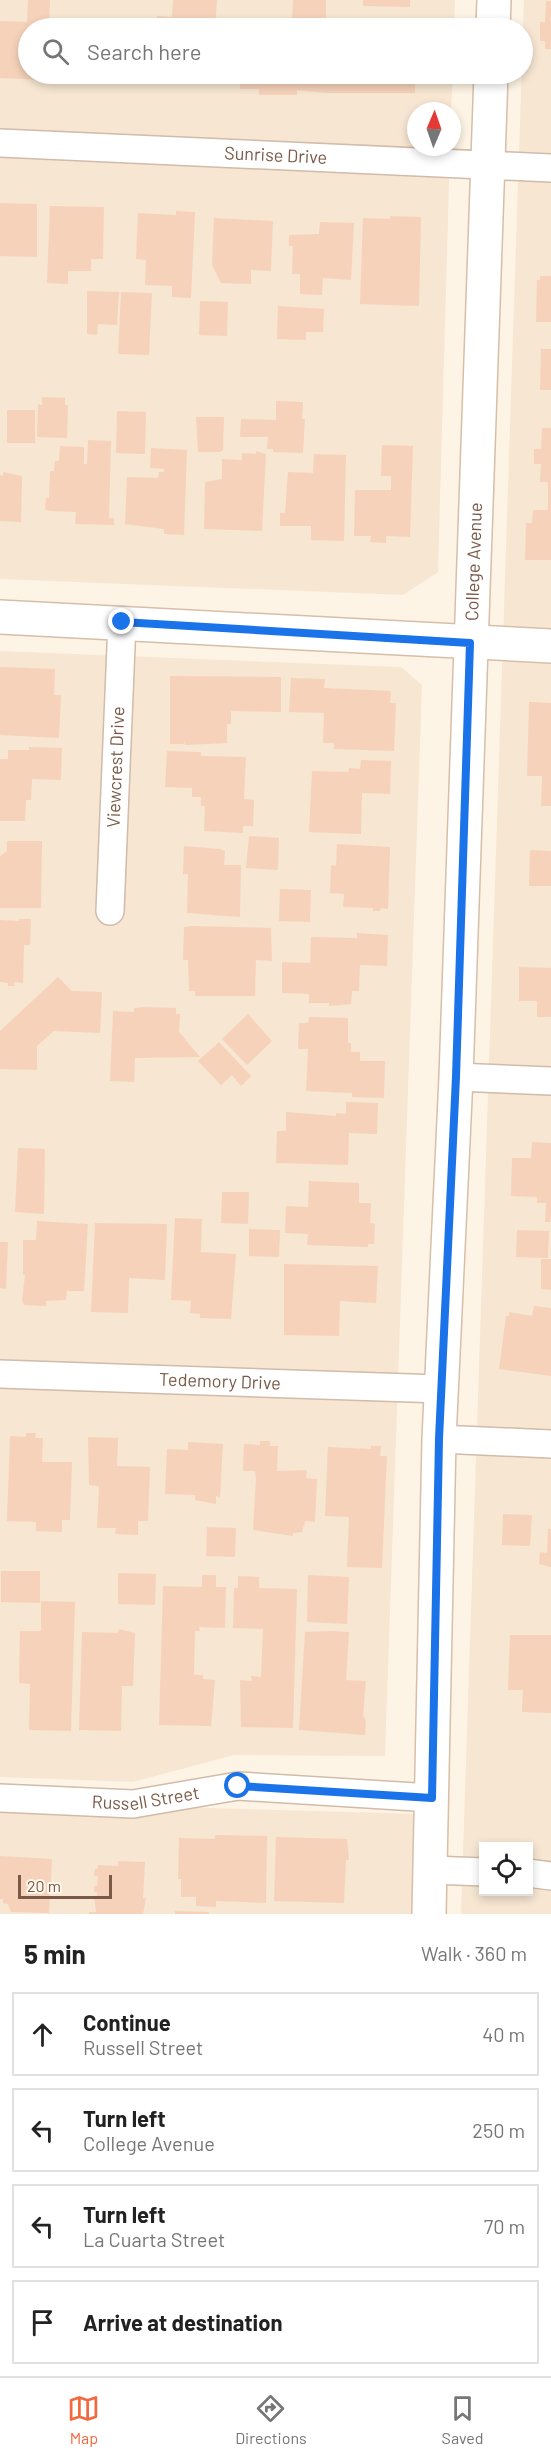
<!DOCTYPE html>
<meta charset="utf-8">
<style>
:root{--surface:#fff;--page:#f2f2f2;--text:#222;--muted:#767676;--line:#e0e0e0;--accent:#f3683f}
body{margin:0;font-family:Barlow,sans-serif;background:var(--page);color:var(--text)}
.controls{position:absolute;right:18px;bottom:18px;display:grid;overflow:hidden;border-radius:0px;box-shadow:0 3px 9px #0003}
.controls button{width:54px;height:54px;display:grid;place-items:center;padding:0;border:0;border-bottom:2px solid var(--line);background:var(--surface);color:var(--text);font:30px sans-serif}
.compass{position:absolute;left:407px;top:102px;width:54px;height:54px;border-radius:50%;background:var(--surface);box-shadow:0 3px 9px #0003;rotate:2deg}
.scale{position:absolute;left:18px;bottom:15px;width:94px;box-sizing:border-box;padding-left:6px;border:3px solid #7a5947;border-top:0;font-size:16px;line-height:21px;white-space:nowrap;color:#7a5947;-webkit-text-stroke:4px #fff8ed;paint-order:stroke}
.stop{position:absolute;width:18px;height:18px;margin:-14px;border:4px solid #1a73e8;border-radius:50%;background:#fff}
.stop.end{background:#1a73e8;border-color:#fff;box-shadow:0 2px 6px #0008}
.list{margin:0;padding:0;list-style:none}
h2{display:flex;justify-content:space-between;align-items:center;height:78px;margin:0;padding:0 24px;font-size:26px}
h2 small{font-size:20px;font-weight:400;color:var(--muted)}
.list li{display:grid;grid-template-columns:39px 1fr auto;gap:18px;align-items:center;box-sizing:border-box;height:84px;margin:0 12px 12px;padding:0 12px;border:2px solid var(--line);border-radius:0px}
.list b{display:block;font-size:22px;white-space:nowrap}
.list p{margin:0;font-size:20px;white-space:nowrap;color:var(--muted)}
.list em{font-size:20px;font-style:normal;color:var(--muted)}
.icon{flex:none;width:33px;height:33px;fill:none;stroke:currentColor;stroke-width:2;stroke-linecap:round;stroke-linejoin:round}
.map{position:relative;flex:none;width:551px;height:1914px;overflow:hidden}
.search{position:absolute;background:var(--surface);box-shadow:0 3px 9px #0003;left:18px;right:18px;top:18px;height:66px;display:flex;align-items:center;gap:15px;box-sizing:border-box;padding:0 21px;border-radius:33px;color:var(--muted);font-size:22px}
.sheet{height:462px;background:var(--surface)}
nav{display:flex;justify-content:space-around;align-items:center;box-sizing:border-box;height:84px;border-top:2px solid var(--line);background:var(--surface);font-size:16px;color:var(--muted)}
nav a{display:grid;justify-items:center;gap:3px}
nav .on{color:var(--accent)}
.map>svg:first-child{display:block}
</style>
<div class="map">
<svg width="551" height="1914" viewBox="0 0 551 1914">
<rect width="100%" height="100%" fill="#fef4e5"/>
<path fill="#f7e6d2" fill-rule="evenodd" d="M0 0H455L454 28H28V74H453L451 111H416V147H450L438 572 403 595 0 579Z
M524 0H551V1914H461ZM484 1846H528V1892H484Z
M0 651 401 667 422 685 385 1756 234 1755 133 1782 0 1777Z
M0 1802 417 1814 413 1914H0Z"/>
<path fill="#f6d2ba" d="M28 0H50L49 28H28V74H46V80L0 78V21L27 22Z
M173 0H217L215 28H156L157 16 172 17Z
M293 0H326V21L292 20Z
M363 0H410V7L363 6Z
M546 1H551V49H545V41H540V22H545Z
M70 24H84V28H70Z
M97 74H133L132 83H97Z
M192 74H214L213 78H191Z
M240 74H415V93H326L297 90V95H259V89H240Z
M0 203 37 204V257L0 256Z
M50 206 104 207 103 259H91V271H68V284L47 283Z
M176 211 195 212 191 298 172 297V286L145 285 146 260 136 259 138 213 176 215Z
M390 216 421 217 419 306 360 304 363 218 390 219Z
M214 218 273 221 271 271 251 270V284L221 283 212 265Z
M320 222 354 223 351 280 323 278 322 295 300 294V274H292L293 246H289V235L319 234Z
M540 276H551V322H536L537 280H540Z
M87 291 119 292 117 325 98 324 97 335 87 334Z
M121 292 152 293 149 355 118 354Z
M200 301 228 302 227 336 199 335Z
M278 306 324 309 323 332H306V340L277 339Z
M541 349H551V390H540Z
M42 397 65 398V405H68L67 438 37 437 38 404 42 405Z
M276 401 303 402 302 419H305L303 453 273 452V449H267L268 437H240L241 419 276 420Z
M7 410H35V443H7Z
M117 411 146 412 145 454 116 453Z
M196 417H224L223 450 220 452H198Z
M542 428H551V560H525L526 523H532L533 510H548V482H540L541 464H534V449H541Z
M88 440 111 441 109 518H114V525L75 524 76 512 49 511 45 509 46 498H49L50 471H54L55 461H59L60 446 84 447V464H87Z
M382 445 413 446 410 537 386 536V543L370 542 371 536H354L355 490H391V476H381Z
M151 448 187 450 184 535 164 534V529L125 524 127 477 158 478 159 472H164V469L150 468Z
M256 451 266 454 262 531 204 529 205 482 222 479V459L242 460V453L256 454Z
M314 454 346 455 344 541 311 540V526H280V513H285L288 472 313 473Z
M3 472 22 476 21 522 0 521V475L3 476Z
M0 667 55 669 54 695H61L59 738 0 735Z
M170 676 281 677V712L231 711V724H227V743L185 745 184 741V744H170Z
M291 678 325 679 324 688 391 691 390 703H396L394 751 334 749V743H323L324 713 289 712Z
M529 702 551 703V806H541L542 776H527Z
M29 747 62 748 61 780 32 779 31 800H26L25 821H0V759H8V750H29Z
M167 751 201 752V756L246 757 244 799 254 800 253 826H243V833L204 831 205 806H201V797H192V788L165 787Z
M361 760 391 761 390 794 362 793 361 834 309 832 312 771 348 772 349 768 360 769Z
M249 836 279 838 278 870 246 868Z
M7 841H42L41 908H0V856L7 851Z
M337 844 390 847 388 909 381 908 380 911H373V908L343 907 344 894 330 893 331 865 336 866Z
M184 846 220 849 225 851 224 865H241L240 917 187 913 188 874H183Z
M530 850 551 851V886H529Z
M280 889 311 890 310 922 279 921Z
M19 919H31L30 945H24L23 983 14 982V986H8V983L0 982V920L19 921Z
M193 926 271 928 272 961 256 960 255 996H195V991H189L188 960H183L184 927Z
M357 933 388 935 387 966 360 965 359 991H352L351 1004 329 1006V1003H309V994L282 993V962L310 963 311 937 357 938Z
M519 967 551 968V1017H537V1001H519Z
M58 977 72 991 102 992 100 1033 54 1031 37 1046V1070L0 1069V1031Z
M143 1007 176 1008V1014H180L179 1032 200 1057 135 1058 134 1082 110 1081 113 1011 134 1012V1008Z
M248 1014 272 1041 247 1065 222 1039Z
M309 1017 348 1018V1043H351V1052H360V1061H385L384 1098 352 1097V1093L306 1091 308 1049H298L299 1023H308Z
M219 1042 251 1076 241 1086 232 1075 221 1085 198 1061Z
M346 1102 378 1103 377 1134 349 1133 348 1165 276 1163 277 1131H286V1112L336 1116V1113L346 1114Z
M532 1142 551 1143V1222H545L546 1203H537V1197L511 1196 512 1158H531Z
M18 1148 45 1149 44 1214 15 1212Z
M309 1181 359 1183V1203H371L370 1223 375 1224 374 1244H368V1247L307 1245 308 1234 285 1233 286 1206 308 1207Z
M222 1192H249L248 1224 221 1223Z
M175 1218 202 1219 201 1252 236 1254 231 1319 200 1318V1314L190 1313 191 1301 171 1300Z
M37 1221 88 1224 84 1291H67L66 1300 46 1301V1306L24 1305 22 1300 25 1275H23V1240H36Z
M95 1223 167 1224 165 1280 129 1278 128 1313 91 1312Z
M249 1229 280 1230 279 1257 249 1256Z
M517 1230 549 1231 548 1258 516 1257Z
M0 1242H8L6 1289 0 1288Z
M541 1259H551V1290L541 1289Z
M284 1264 378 1266 376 1303 340 1301 339 1336 284 1335Z
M534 1306 551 1308V1376L499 1369 506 1316H509V1312L532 1316Z
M26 1433H36L35 1438H43L42 1462H72L70 1520H62V1532L36 1531V1522L7 1521 10 1436 26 1437Z
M88 1437 118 1438 117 1466 150 1467 148 1521H138V1535L115 1534 116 1528H97L99 1486 89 1485Z
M260 1441H270V1446H278L277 1471 307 1470 306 1478 317 1479 315 1522 305 1521 302 1532 293 1533V1536L253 1530 256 1478 255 1471H243L244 1444 260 1445Z
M188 1442 223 1444 220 1497 216 1496V1504L195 1500V1495L165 1494 167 1449 188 1450Z
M371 1446H381L380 1456H387L382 1568 347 1567 349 1517 325 1516 328 1447 371 1449Z
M503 1514 532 1515 530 1546 502 1545Z
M207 1527 236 1528 235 1557 206 1556Z
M548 1529H551V1567L539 1564 540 1552 547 1553Z
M1 1571H40V1603L1 1602Z
M118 1573 156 1574 155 1605 118 1604Z
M202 1575H216V1587H226L225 1628 199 1627 200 1631H195L194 1675H203V1679L215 1680 211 1726 159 1725 163 1586 202 1587Z
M308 1575 349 1577 347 1624 307 1622Z
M238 1576 259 1577V1588L297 1589 293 1728 241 1727 240 1680 252 1681 251 1676 261 1677 263 1629 233 1628 234 1588H238Z
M41 1601 75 1602 71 1731 29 1730 30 1684 19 1683 20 1631H41Z
M119 1629 135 1633 133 1686H122L121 1731 79 1730 82 1632 118 1633Z
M332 1631 349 1632 346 1680 366 1681 363 1715 366 1721 365 1735 299 1730 305 1632Z
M510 1635H551V1713L522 1712 523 1690H508Z
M215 1835 267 1836 266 1903 216 1901V1907L196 1906V1897H181V1879H178L179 1838 215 1839Z
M276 1837 347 1839 349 1860H346L344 1903 274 1901Z
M0 1856 52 1859 49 1913 11 1912 8 1904 3 1903V1899H0Z
M118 1861 145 1862 143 1898H146L143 1914H89V1912H96L94 1896H97V1892H94V1886H97L98 1876H94L95 1869H98V1865L118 1866Z
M175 1911 209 1912V1914H175Z"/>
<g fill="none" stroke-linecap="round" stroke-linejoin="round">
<g stroke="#d1bba9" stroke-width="30">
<g id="street">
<path id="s1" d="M0 143 551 168"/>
<path id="s2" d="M110 911 122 622"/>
<path d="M456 1077 551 1081"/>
<path id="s3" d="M0 1374 441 1389"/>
<path d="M439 1439 551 1444"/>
<path id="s4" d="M0 1798 133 1804 238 1786 432 1798"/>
<path d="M431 1870 484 1872"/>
<path d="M528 1873 551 1876"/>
</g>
</g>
<g stroke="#d7bea9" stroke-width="36">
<g id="secondary">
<path d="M493 28 494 0"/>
<path d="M0 617 551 646"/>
<path id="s5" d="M429 1914 439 1439 456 1077 491 74"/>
</g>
</g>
<use href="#street" stroke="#fff" stroke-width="27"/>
<use href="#secondary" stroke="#fff" stroke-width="33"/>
</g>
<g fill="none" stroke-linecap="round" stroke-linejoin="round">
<path stroke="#1a73e8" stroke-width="8" d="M122 622 470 643 456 1077 439 1439 432 1798 238 1786"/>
</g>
<g text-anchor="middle" stroke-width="5" stroke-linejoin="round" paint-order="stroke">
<g font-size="18" fill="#7a5947" stroke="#fff8ed">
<text dy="6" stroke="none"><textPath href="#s1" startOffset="276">Sunrise Drive</textPath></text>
<text dy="6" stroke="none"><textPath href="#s5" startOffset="1353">College Avenue</textPath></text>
<text dy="6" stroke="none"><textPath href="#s2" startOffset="144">Viewcrest Drive</textPath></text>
<text dy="6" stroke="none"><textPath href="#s3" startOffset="220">Tedemory Drive</textPath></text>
<text dy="6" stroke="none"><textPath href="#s4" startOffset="146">Russell Street</textPath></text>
</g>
</g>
</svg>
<div class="controls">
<button><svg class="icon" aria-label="locate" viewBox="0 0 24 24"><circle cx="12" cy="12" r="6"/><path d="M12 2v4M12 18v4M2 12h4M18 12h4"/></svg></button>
</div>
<svg class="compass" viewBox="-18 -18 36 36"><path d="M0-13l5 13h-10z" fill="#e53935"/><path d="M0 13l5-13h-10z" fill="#767676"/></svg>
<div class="scale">20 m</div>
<div class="stop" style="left:238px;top:1786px"></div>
<div class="stop end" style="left:122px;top:622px"></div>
<div class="search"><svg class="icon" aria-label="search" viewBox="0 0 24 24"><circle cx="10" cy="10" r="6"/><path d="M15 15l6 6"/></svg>Search here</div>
</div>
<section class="sheet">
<h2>5 min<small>Walk · 360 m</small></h2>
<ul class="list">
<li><svg class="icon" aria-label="ahead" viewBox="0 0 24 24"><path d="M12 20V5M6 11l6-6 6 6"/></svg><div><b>Continue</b><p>Russell Street</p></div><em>40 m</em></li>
<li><svg class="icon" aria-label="left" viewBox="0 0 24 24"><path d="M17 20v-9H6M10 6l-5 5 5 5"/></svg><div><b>Turn left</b><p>College Avenue</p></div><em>250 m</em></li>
<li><svg class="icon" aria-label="left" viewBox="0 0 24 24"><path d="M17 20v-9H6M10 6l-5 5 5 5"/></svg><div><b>Turn left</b><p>La Cuarta Street</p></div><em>70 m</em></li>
<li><svg class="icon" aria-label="arrive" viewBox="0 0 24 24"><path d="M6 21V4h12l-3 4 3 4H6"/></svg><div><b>Arrive at destination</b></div></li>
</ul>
</section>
<nav>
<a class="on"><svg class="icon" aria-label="map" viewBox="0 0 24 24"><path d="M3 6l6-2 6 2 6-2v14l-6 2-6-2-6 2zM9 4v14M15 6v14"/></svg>Map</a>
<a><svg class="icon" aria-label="directions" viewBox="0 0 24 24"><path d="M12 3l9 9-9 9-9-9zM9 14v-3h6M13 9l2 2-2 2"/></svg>Directions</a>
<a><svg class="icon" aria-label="saved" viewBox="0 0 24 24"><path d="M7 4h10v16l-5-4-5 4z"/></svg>Saved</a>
</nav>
